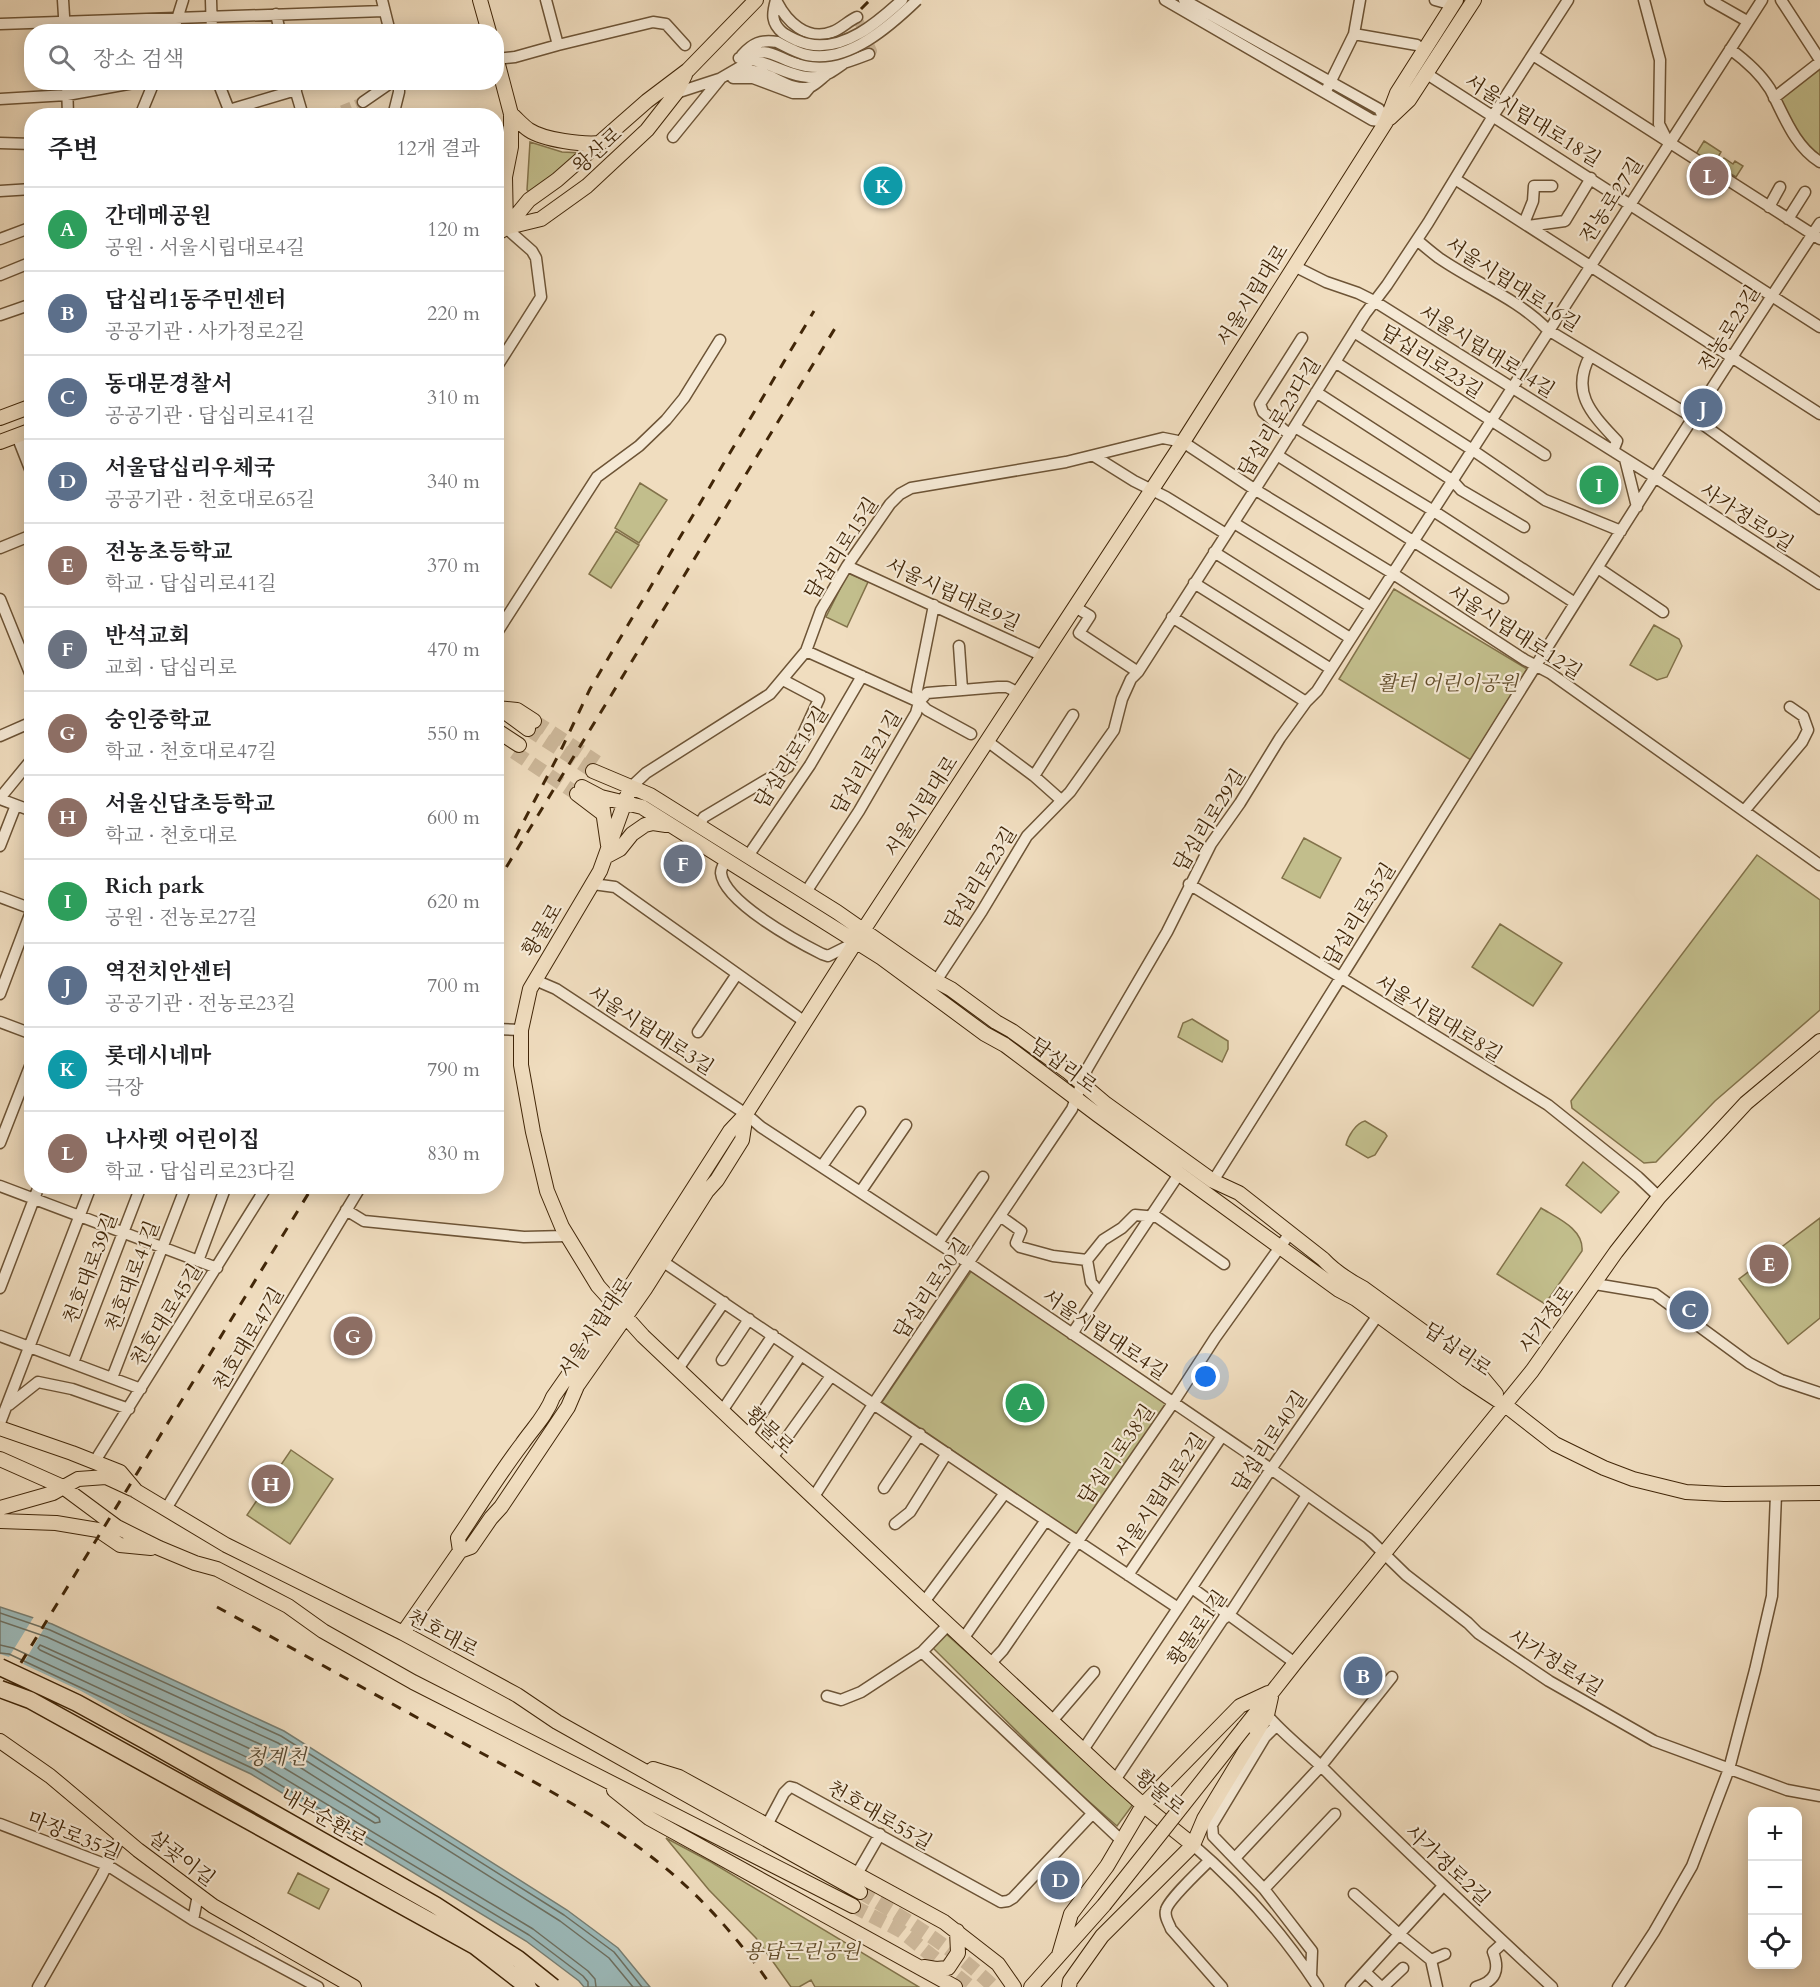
<!DOCTYPE html>
<html lang="ko">
<meta charset="utf-8">
<style>
:root{--surface:#fff;--page:#f6f6f6;--text:#202124;--muted:#757577;--line:#e0e0e0;--accent:#8f2418}
body{margin:0;font-family:Cardo,"Noto Serif KR",serif;background:var(--page);color:var(--text)}
.controls{position:absolute;right:18px;bottom:18px;display:grid;overflow:hidden;border-radius:12px;box-shadow:0 3px 15px #0003}
.controls button{width:54px;height:54px;display:grid;place-items:center;padding:0;border:0;border-bottom:2px solid var(--line);background:var(--surface);color:var(--text);font:30px sans-serif}
.you{position:absolute;left:1206px;top:1377px;width:21px;height:21px;margin:-15px;border:4px solid #fff;border-radius:50%;background:#1a73e8;box-shadow:0 0 0 9px #1a73e833}
.badge{display:grid;place-items:center;width:39px;height:39px;border-radius:50%;background:var(--accent);color:#fff;font-size:20px;font-weight:700}
.pin{position:absolute;translate:-50% -50%;border:3px solid #fff;box-shadow:0 2px 6px #0006}
.list{margin:0;padding:0;list-style:none}
h2{display:flex;justify-content:space-between;align-items:center;height:78px;margin:0;padding:0 24px;font-size:26px}
h2 small{font-size:20px;font-weight:400;color:var(--muted)}
.list li{display:grid;grid-template-columns:39px 1fr auto;gap:18px;align-items:center;box-sizing:border-box;height:84px;padding:0 24px;border-top:2px solid var(--line)}
.list b{display:block;font-size:22px;white-space:nowrap}
.list p{margin:0;font-size:20px;white-space:nowrap;color:var(--muted)}
.list em{font-size:20px;font-style:normal;color:var(--muted)}
.icon{flex:none;width:33px;height:33px;fill:none;stroke:currentColor;stroke-width:2;stroke-linecap:round;stroke-linejoin:round}
.map{position:relative;flex:none;width:1820px;height:1987px;overflow:hidden}
.search{position:absolute;background:var(--surface);box-shadow:0 3px 15px #0003;left:24px;top:24px;width:480px;height:66px;display:flex;align-items:center;gap:15px;box-sizing:border-box;padding:0 21px;border-radius:24px;color:var(--muted);font-size:22px}
.panel{position:absolute;background:var(--surface);box-shadow:0 3px 15px #0003;left:24px;top:108px;width:480px;height:1086px;border-radius:24px}
.map>svg:first-child{display:block}
</style>
<div class="map">
<svg width="1820" height="1987" viewBox="0 0 1820 1987">
<rect width="100%" height="100%" fill="#f0ddbf"/>
<filter id="stains"><feTurbulence type="fractalNoise" baseFrequency=".00333" numOctaves="4"/><feColorMatrix values="0 0 0 0 .2 0 0 0 0 .09 0 0 0 0 .02 0 0 0 .5 -.17"/></filter>
<radialGradient id="worn" r=".72"><stop offset=".6" stop-color="#630" stop-opacity="0"/><stop offset="1" stop-color="#630" stop-opacity=".3"/></radialGradient>
<path fill="#c2be8c" stroke="#82724a" stroke-width="1.5" d="M1820 65V160L1805 148 1777 99Z
M1704 141 1721 152 1715 162 1707 157 1705 159 1696 154Z
M530 142 562 152 582 153 531 193 527 190Z
M1724 158 1733 164 1735 161 1743 166 1736 177 1719 167Z
M1595 477 1608 484 1601 493 1591 487Z
M640 483 667 500 639 543 615 528Z
M616 531 639 545 611 588 589 574Z
M848 573 868 582 847 627 826 617Z
M1394 589 1527 669 1471 760 1339 679Z
M1654 625 1679 639 1682 646 1667 677 1657 680 1630 665Z
M1304 838 1341 858 1320 898 1282 878Z
M1757 855 1820 900V1010L1715 1101 1656 1162 1644 1163 1572 1108 1571 1101Z
M1500 924 1562 963 1533 1006 1472 967Z
M1192 1019 1228 1041V1049L1222 1062 1178 1037 1183 1023Z
M1365 1121 1385 1133 1387 1136 1375 1155 1368 1158 1346 1145C1348 1136 1356 1123 1365 1121Z
M1583 1162 1619 1192 1601 1213 1566 1185Z
M1541 1208C1557 1218 1584 1229 1582 1251L1545 1304 1497 1274Z
M1820 1218V1318L1788 1344 1739 1279Z
M972 1270 1169 1405 1078 1536 882 1402Z
M291 1450 333 1479 290 1544 247 1515Z
M944 1632 1134 1803 1117 1826 1077 1791 932 1647Z
M666 1838 711 1862 919 1987H815L811 1980 799 1987H791L756 1938 709 1890Z
M298 1873 329 1889 319 1909 288 1893Z"/>
<path fill="#9cbaba" stroke="#787f73" stroke-width="1.5" d="M0 1607 52 1624 284 1731 567 1910 618 1948 650 1987H584L579 1981 526 1941 251 1774 0 1658Z"/>
<path fill="#f0ddbf" d="M35 1615 49 1620 23 1664 81 1691 162 1736 0 1661V1654L9 1657Z"/>
<g fill="none" stroke-linecap="round" stroke-linejoin="round">
<path stroke="#6e7061" stroke-width="1.5" d="M0 1613 50 1630 281 1736 564 1915 614 1952 642 1987
M0 1621 47 1637 278 1743 560 1921 609 1958 633 1987
M0 1645 13 1648 257 1762 533 1929 588 1971 595 1979 596 1987
M40 1645 273 1750 379 1818 380 1822 375 1823 261 1754 40 1650 38 1648Z
M0 1653 9 1654 254 1769 529 1935 583 1976 588 1982V1987"/>
<path stroke="#cdb89a" stroke-width="10" stroke-dasharray="10 5" stroke-linecap="butt" d="M857 17 872 51 869 54
M328 116 363 102"/>
<path stroke="#cdb89a" stroke-width="14" stroke-dasharray="14 7" stroke-linecap="butt" d="M534 721 597 762
M528 729 593 771
M514 752 577 794
M860 1892C907 1919 954 1949 994 1987
M853 1906 901 1931 971 1987"/>
<g stroke="#6d5436" stroke-width="13">
<path id="minor" d="M63 0 65 32
M211 0 212 32
M382 0 390 32
M546 0 558 45
M776 0C786 21 807 42 832 32 841 29 848 21 857 17
M776 0C772 14 771 23 783 33
M1165 0 1372 120 1386 122
M1184 0 1379 109 1386 122
M1435 0 1453 5
M1644 0 1660 60 1659 124 1667 140
M1710 0 1747 21
M1781 0 1820 60
M276 14 280 32
M0 24 384 11
M173 32 183 0
M1354 34 1417 45
M1730 49C1745 60 1760 73 1770 89 1784 115 1794 146 1820 162
M742 55C752 44 761 39 777 42
M1533 55 1820 239
M739 58C775 43 774 61 806 66 829 70 848 62 869 54
M496 59 515 57 558 45 653 22 666 24 685 45
M735 74C742 72 748 70 754 71 772 73 792 93 810 87 815 85 821 79 826 75
M1427 74 1820 327
M733 78H753L793 93H805L810 87
M67 82 68 116
M218 82 231 115
M293 82 303 116
M1327 89 1354 34 1360 0
M676 93 719 79
M1774 98 1820 62
M0 99 67 95 139 82
M363 102 392 82
M229 110 296 90
M140 116 154 82
M393 116 399 92V82
M673 137 721 78 752 60C776 64 801 85 827 74 832 72 838 67 843 64
M0 143 32 144
M1455 179 1820 414
M0 191 32 189
M1769 207 1780 187
M1788 219 1805 192
M1524 223 1533 201 1534 186H1552
M1528 226 1565 221 1591 178
M0 239 32 227
M1417 240C1424 246 1431 252 1439 258 1475 283 1517 298 1548 330L1694 418 1820 509
M1294 266 1326 282 1358 293 1374 301 1656 478 1820 584
M0 275 32 262
M0 315 32 304
M1354 332 1545 455
M1590 356C1570 393 1592 414 1617 441L1613 451
M1335 362 1471 449 1545 500 1621 531
M496 368 541 297 536 258 532 251 506 228
M1316 392 1452 480 1461 490 1524 527
M1295 427 1432 510 1575 603
M1290 435 1263 412 1260 404 1302 338
M17 436 32 474
M1277 455 1503 598
M1094 456 1134 481 1166 497 1226 534
M1625 459 1637 507
M1234 523 1371 607
M0 548 32 535
M1214 552 1350 638
M847 566 1043 656
M1598 568 1663 612
M1194 583 1331 669
M0 599 32 678
M1075 607 1090 616 1079 633 1138 672
M1172 617 1306 702
M496 634 597 477 639 446 666 420 684 398 720 340
M959 646 962 689
M806 651 919 702 927 710 971 734
M919 702 927 693 998 687H1007L1019 693
M0 736 32 722
M987 741 1034 776 1061 800
M1034 776 1073 715
M630 788 646 773 770 694 806 651 821 610 847 566 890 504 900 494 911 488 1066 462 1163 438 1183 442 1254 489 1392 573 1525 660 1550 673 1820 865
M0 798 32 759
M0 799 32 811
M1744 811 1802 742 1808 730 1803 716 1790 707
M698 826 704 817 788 767 819 699 783 680
M0 846 16 805
M748 856 810 765 862 676
M726 860C724 864 721 868 721 873 724 902 798 942 822 954L828 956 856 942
M593 884 615 887 805 1022
M1189 884 1548 1105 1638 1177 1659 1197
M806 892 859 811 916 713 919 702 917 690 934 605
M0 897 32 909
M535 980 556 989 746 1114 761 1127 970 1264 1271 1469 1368 1538 1406 1575 1468 1623 1478 1633 1549 1681 1654 1741 1787 1790 1820 1796
M936 981 982 911 1027 836 1070 792 1114 730 1122 699 1131 679 1138 672 1277 455 1365 314 1387 285 1428 223 1493 116 1568 0
M0 994 32 909
M0 1022 32 1034
M496 1029 521 1030
M698 1032 737 974
M0 1143 32 1061
M822 1166 860 1112
M1213 1181C1415 862 1611 538 1820 223
M0 1186 217 1268
M861 1191 906 1125
M346 1210 364 1221 524 1237 566 1236
M1000 1216 1021 1231 1016 1243 1020 1247 1053 1256 1087 1260
M938 1243 983 1177
M198 1261 226 1186
M662 1261 1005 1493 1178 1608
M1595 1284 1655 1294 1749 1363 1781 1380 1820 1393
M0 1288 39 1186
M1099 1292 1091 1282 1087 1260 1103 1240 1122 1228 1135 1215 1157 1217 1224 1264
M1072 1334 1179 1174
M0 1336 141 1389
M722 1360 749 1319
M73 1363 141 1186
M678 1369 724 1302
M112 1378 186 1186
M9 1405 38 1382 72 1389 129 1409
M722 1411 773 1335
M0 1423 91 1186
M747 1435 801 1355
M772 1458 831 1376
M95 1461 267 1186
M884 1488 920 1434
M813 1498 874 1403 1072 1109 1087 1069 1167 932 1211 844 1240 803 1280 738 1306 702 1317 691 1762 0
M166 1509 361 1186
M895 1524 910 1512 947 1453
M1128 1575 1222 1436
M1192 1588 1295 1663
M924 1602 1005 1493
M963 1639 1046 1520
M922 1652 1122 1841
M990 1664 1003 1650 1173 1403 1215 1338 1290 1233
M827 1696 841 1700 861 1692 922 1652 948 1625
M1267 1715C1285 1736 1307 1752 1327 1772 1400 1846 1476 1916 1552 1987
M1052 1721 1094 1672
M1276 1726 1265 1737 1212 1825 1213 1836 1264 1889 1312 1951 1311 1976
M1083 1750 1271 1469 1378 1315
M1115 1780 1223 1619 1229 1615 1307 1495
M0 1824 107 1865 193 1920 318 1987
M767 1825 784 1793 790 1787 794 1788 1001 1902 1008 1901 1013 1898 1092 1814
M1193 1845C1241 1886 1284 1935 1318 1987
M1235 1858 1321 1766 1392 1677
M1210 1860C1201 1869 1168 1900 1166 1910 1164 1917 1169 1923 1171 1929L1222 1987
M857 1874 880 1834
M1264 1889 1335 1814
M1354 1894 1399 1934 1431 1960 1445 1954
M193 1920 198 1895
M1431 1960 1437 1987
M1365 1972 1381 1987
M38 1987 101 1877 121 1836
M1351 1987 1443 1886
M1383 1987 1403 1968
M1476 1987C1496 1981 1500 1970 1493 1952L1504 1942
M1618 1987 1654 1932 1692 1866 1729 1769 1755 1670 1772 1596 1776 1494"/>
</g>
<g stroke="#412608" stroke-width="16">
<path id="major" d="M480 0 489 32
M496 57 511 114V147L505 177 506 228
M511 114C517 119 523 126 529 130 544 140 583 145 601 143
M1390 118 1409 100 1474 0
M504 228 541 219 587 186 647 130 676 93 685 75
M496 234 506 228 529 200 557 180 647 101 688 70 756 0
M0 418 32 406
M0 442 32 430
M496 708 517 710 534 721
M502 710 528 729
M496 730 519 745
M593 771 650 795 837 912 936 981 951 989 996 1022 1012 1031 1067 1071 1106 1104 1213 1181 1239 1193 1323 1259C1335 1272 1348 1280 1363 1288L1476 1370 1496 1394
M582 787 601 797 642 807 882 958 985 1034 1005 1045 1098 1115 1339 1290 1356 1299 1467 1380 1505 1405 1555 1444 1604 1468 1633 1479 1686 1492 1724 1494 1820 1493
M630 788 600 871 530 989 521 1030V1065L533 1132 547 1191 562 1227 598 1286 643 1336 924 1602 1115 1780 1143 1805 1193 1845
M577 794 602 813
M601 797 608 845
M605 857 620 849 632 834 645 825 653 823 666 825
M0 1428 72 1453 120 1472 136 1491 226 1545 403 1633 517 1695 557 1722 860 1892
M0 1459 63 1487 117 1527 159 1548 195 1563 217 1569 288 1606 323 1631 413 1682 853 1906
M0 1508 53 1493 78 1479 106 1477 132 1489
M0 1521 56 1523 98 1530 120 1545 151 1548
M460 1551 458 1538C479 1507 499 1474 522 1444 533 1428 546 1416 553 1397L634 1281 730 1131 746 1114 864 929 1183 442 1386 122 1397 93 1456 0
M403 1633 460 1551 471 1547 491 1518 501 1507 568 1407 577 1386 645 1289 707 1191 717 1180 742 1140 746 1114
M1244 1728 1295 1663 1532 1371 1616 1252 1659 1197 1746 1103 1820 1041
M0 1741 50 1776 138 1850 213 1906 354 1987
M653 1769 679 1777 944 1922 998 1964 1014 1987
M614 1790 649 1818 955 1987
M1059 1955 1071 1914 1107 1866 1143 1805 1240 1706 1268 1693
M924 1967 936 1969 948 1968 958 1953 957 1931
M1031 1987 1104 1905
M1069 1987 1070 1981 1102 1936 1193 1845 1204 1819 1267 1715 1271 1697"/>
</g>
<use href="#minor" stroke="#f5e9d5" stroke-width="10"/>
<use href="#major" stroke="#f0ddbf" stroke-width="14"/>
<path stroke="#412608" stroke-width="3" stroke-dasharray="10 10" stroke-linecap="butt" d="M861 9 870 0
M515 838 560 752 590 689 814 311
M496 884 837 325
M217 1607C294 1649 370 1692 447 1734 520 1775 598 1813 663 1866 706 1901 741 1942 772 1987
M0 1697 313 1186"/>
<g stroke="#6d5436" stroke-width="13" stroke-linecap="butt">
<path id="minor-bridge" d="M783 33C791 38 799 42 808 44 844 52 878 22 902 0
M777 42C787 47 797 53 807 55 848 64 891 25 917 0"/>
</g>
<g stroke="#412608" stroke-width="16" stroke-linecap="butt">
<path id="major-bridge" d="M1104 1905 1244 1728"/>
</g>
<g stroke="#412608" stroke-width="19" stroke-linecap="butt">
<path id="highway-bridge" d="M0 1667 77 1703 146 1741 435 1905 518 1959 553 1987
M0 1689 30 1700 475 1946 528 1987"/>
</g>
<use href="#minor-bridge" stroke="#f5e9d5" stroke-width="10"/>
<use href="#major-bridge" stroke="#f0ddbf" stroke-width="14"/>
<use href="#highway-bridge" stroke="#f0ddbf" stroke-width="16"/>
</g>
<g text-anchor="middle" stroke-width="4.5" stroke-linejoin="round" paint-order="stroke">
<g font-size="20" fill="#412608" stroke="#f5e9d5">
<text transform="translate(1533 120) rotate(32)" y="7">서울시립대로18길</text>
<text transform="translate(597 150) rotate(-42)" y="7">왕산로</text>
<text transform="translate(1611 200) rotate(-57)" y="7">전농로27길</text>
<text transform="translate(1513 284) rotate(33)" y="7">서울시립대로16길</text>
<text transform="translate(1252 295) rotate(-58)" y="7">서울시립대로</text>
<text transform="translate(1729 328) rotate(-58)" y="7">전농로23길</text>
<text transform="translate(1487 351) rotate(32)" y="7">서울시립대로14길</text>
<text transform="translate(1432 361) rotate(33)" y="7">답십리로23길</text>
<text transform="translate(1279 417) rotate(-58)" y="7">답십리로23다길</text>
<text transform="translate(1747 517) rotate(33)" y="7">사가정로9길</text>
<text transform="translate(841 548) rotate(-57)" y="7">답십리로15길</text>
<text transform="translate(953 594) rotate(25)" y="7">서울시립대로9길</text>
<text transform="translate(1515 632) rotate(33)" y="7">서울시립대로12길</text>
<text transform="translate(791 757) rotate(-57)" y="7">답십리로19길</text>
<text transform="translate(866 762) rotate(-59)" y="7">답십리로21길</text>
<text transform="translate(921 806) rotate(-57)" y="7">서울시립대로</text>
<text transform="translate(1209 820) rotate(-58)" y="7">답십리로29길</text>
<text transform="translate(980 878) rotate(-58)" y="7">답십리로23길</text>
<text transform="translate(1359 914) rotate(-58)" y="7">답십리로35길</text>
<text transform="translate(542 930) rotate(-59)" y="7">황물로</text>
<text transform="translate(1439 1018) rotate(32)" y="7">서울시립대로8길</text>
<text transform="translate(651 1030) rotate(33)" y="7">서울시립대로3길</text>
<text transform="translate(1064 1065) rotate(37)" y="7">답십리로</text>
<text transform="translate(90 1268) rotate(-69)" y="7">천호대로39길</text>
<text transform="translate(132 1276) rotate(-69)" y="7">천호대로41길</text>
<text transform="translate(931 1288) rotate(-56)" y="7">답십리로30길</text>
<text transform="translate(166 1315) rotate(-58)" y="7">천호대로45길</text>
<text transform="translate(1546 1319) rotate(-54)" y="7">사가정로</text>
<text transform="translate(595 1327) rotate(-56)" y="7">서울시립대로</text>
<text transform="translate(1105 1334) rotate(34)" y="7">서울시립대로4길</text>
<text transform="translate(248 1339) rotate(-59)" y="7">천호대로47길</text>
<text transform="translate(1458 1349) rotate(35)" y="7">답십리로</text>
<text transform="translate(770 1430) rotate(43)" y="7">황물로</text>
<text transform="translate(1269 1441) rotate(-56)" y="7">답십리로40길</text>
<text transform="translate(1116 1454) rotate(-55)" y="7">답십리로38길</text>
<text transform="translate(1160 1495) rotate(-56)" y="7">서울시립대로2길</text>
<text transform="translate(1197 1628) rotate(-55)" y="7">황물로1길</text>
<text transform="translate(443 1633) rotate(28)" y="7">천호대로</text>
<text transform="translate(1556 1662) rotate(32)" y="7">사가정로4길</text>
<text transform="translate(1160 1792) rotate(40)" y="7">황물로</text>
<text transform="translate(880 1815) rotate(30)" y="7">천호대로55길</text>
<text transform="translate(324 1817) rotate(30)" y="7">내부순환로</text>
<text transform="translate(74 1835) rotate(22)" y="7">마장로35길</text>
<text transform="translate(182 1858) rotate(37)" y="7">살곶이길</text>
<text transform="translate(1448 1865) rotate(43)" y="7">사가정로2길</text>
</g>
<g font-size="20" font-style="italic" fill="#614c29" stroke="#f5e9d5">
<text x="1448" y="690">활터 어린이공원</text>
<text x="802" y="1958">용답근린공원</text>
</g>
<g font-size="21" font-style="italic" fill="#584b34" stroke="#f5e9d5">
<text x="276" y="1764">청계천</text>
</g>
</g>
<rect width="100%" height="100%" filter="url(#stains)"/>
<rect width="100%" height="100%" fill="url(#worn)"/>
</svg>
<div class="controls">
<button>+</button>
<button>−</button>
<button><svg class="icon" aria-label="locate" viewBox="0 0 24 24"><circle cx="12" cy="12" r="6"/><path d="M12 2v4M12 18v4M2 12h4M18 12h4"/></svg></button>
</div>
<div class="you"></div>
<div class="pin badge" style="left:1025px;top:1403px;background:#2e9e5b">A</div>
<div class="pin badge" style="left:1363px;top:1676px;background:#5c6f8a">B</div>
<div class="pin badge" style="left:1689px;top:1310px;background:#5c6f8a">C</div>
<div class="pin badge" style="left:1060px;top:1880px;background:#5c6f8a">D</div>
<div class="pin badge" style="left:1769px;top:1264px;background:#8d6e63">E</div>
<div class="pin badge" style="left:683px;top:864px;background:#6b7280">F</div>
<div class="pin badge" style="left:353px;top:1336px;background:#8d6e63">G</div>
<div class="pin badge" style="left:271px;top:1484px;background:#8d6e63">H</div>
<div class="pin badge" style="left:1599px;top:485px;background:#2e9e5b">I</div>
<div class="pin badge" style="left:1703px;top:408px;background:#5c6f8a">J</div>
<div class="pin badge" style="left:883px;top:186px;background:#0f9aa8">K</div>
<div class="pin badge" style="left:1709px;top:176px;background:#8d6e63">L</div>
<div class="search"><svg class="icon" aria-label="search" viewBox="0 0 24 24"><circle cx="10" cy="10" r="6"/><path d="M15 15l6 6"/></svg>장소 검색</div>
<section class="panel">
<h2>주변<small>12개 결과</small></h2>
<ul class="list">
<li><span class="badge" style="background:#2e9e5b">A</span><div><b>간데메공원</b><p>공원 · 서울시립대로4길</p></div><em>120 m</em></li>
<li><span class="badge" style="background:#5c6f8a">B</span><div><b>답십리1동주민센터</b><p>공공기관 · 사가정로2길</p></div><em>220 m</em></li>
<li><span class="badge" style="background:#5c6f8a">C</span><div><b>동대문경찰서</b><p>공공기관 · 답십리로41길</p></div><em>310 m</em></li>
<li><span class="badge" style="background:#5c6f8a">D</span><div><b>서울답십리우체국</b><p>공공기관 · 천호대로65길</p></div><em>340 m</em></li>
<li><span class="badge" style="background:#8d6e63">E</span><div><b>전농초등학교</b><p>학교 · 답십리로41길</p></div><em>370 m</em></li>
<li><span class="badge" style="background:#6b7280">F</span><div><b>반석교회</b><p>교회 · 답십리로</p></div><em>470 m</em></li>
<li><span class="badge" style="background:#8d6e63">G</span><div><b>숭인중학교</b><p>학교 · 천호대로47길</p></div><em>550 m</em></li>
<li><span class="badge" style="background:#8d6e63">H</span><div><b>서울신답초등학교</b><p>학교 · 천호대로</p></div><em>600 m</em></li>
<li><span class="badge" style="background:#2e9e5b">I</span><div><b>Rich park</b><p>공원 · 전농로27길</p></div><em>620 m</em></li>
<li><span class="badge" style="background:#5c6f8a">J</span><div><b>역전치안센터</b><p>공공기관 · 전농로23길</p></div><em>700 m</em></li>
<li><span class="badge" style="background:#0f9aa8">K</span><div><b>롯데시네마</b><p>극장</p></div><em>790 m</em></li>
<li><span class="badge" style="background:#8d6e63">L</span><div><b>나사렛 어린이집</b><p>학교 · 답십리로23다길</p></div><em>830 m</em></li>
</ul>
</section>
</div>
